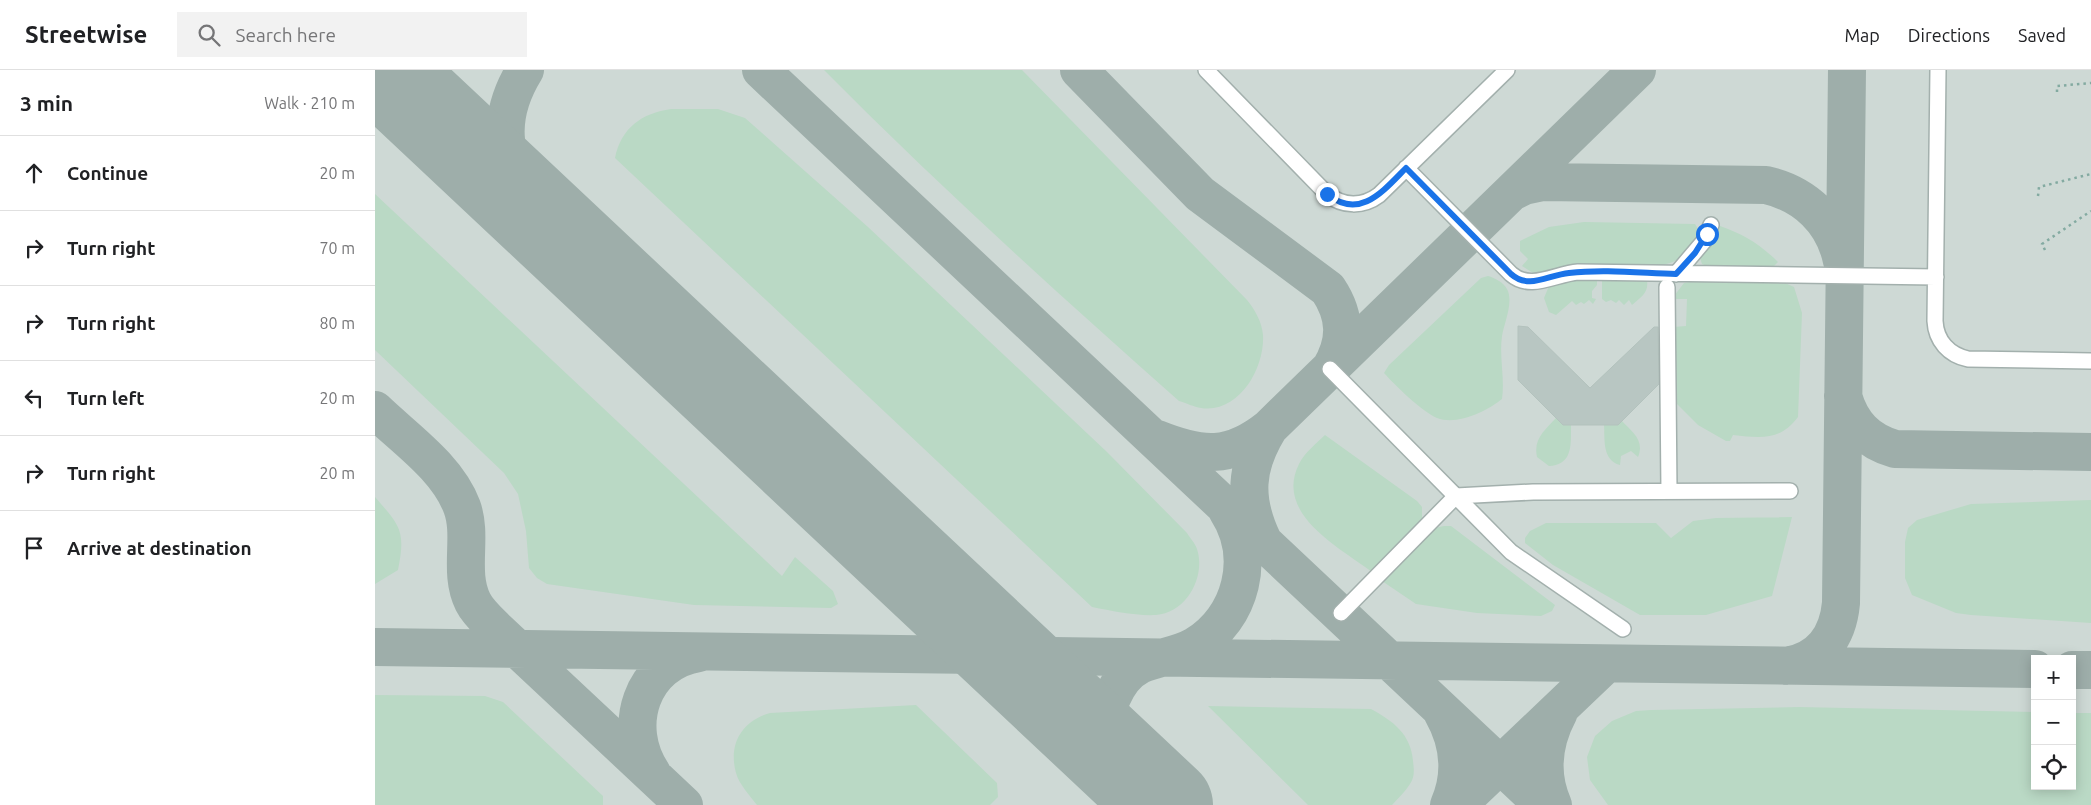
<!DOCTYPE html>
<meta charset="utf-8">
<style>
:root{--surface:#fff;--page:#f2f2f2;--text:#202124;--muted:#757577;--line:#e0e0e0}
body{margin:0;font-family:Ubuntu,sans-serif;background:var(--page);color:var(--text)}
.controls{position:absolute;right:15px;bottom:15px;display:grid;overflow:hidden;border-radius:0px;box-shadow:0 2px 12px #0003}
.controls button{width:45px;height:45px;display:grid;place-items:center;padding:0;border:0;border-bottom:1px solid var(--line);background:var(--surface);color:var(--text);font:25px sans-serif}
.stop{position:absolute;width:15px;height:15px;margin:-11px;border:4px solid #1a73e8;border-radius:50%;background:#fff}
.stop.end{background:#1a73e8;border-color:#fff;box-shadow:0 1px 5px #0008}
.list{margin:0;padding:0;list-style:none}
h2{display:flex;justify-content:space-between;align-items:center;height:65px;margin:0;padding:0 20px;font-size:21px}
h2 small{font-size:16px;font-weight:400;color:var(--muted)}
.list li{display:grid;grid-template-columns:32px 1fr auto;gap:15px;align-items:center;box-sizing:border-box;height:75px;padding:0 20px;border-top:1px solid var(--line)}
.list b{display:block;font-size:19px;white-space:nowrap}
.list em{font-size:16px;font-style:normal;color:var(--muted)}
.icon{flex:none;width:28px;height:28px;fill:none;stroke:currentColor;stroke-width:2;stroke-linecap:round;stroke-linejoin:round}
.map{position:relative;flex:none;width:1716px;height:735px;overflow:hidden}
header{display:flex;align-items:center;gap:30px;box-sizing:border-box;height:70px;padding:0 25px;background:var(--surface);border-bottom:1px solid var(--line)}
header strong{font-size:24px}
nav{display:flex;gap:28px;margin-inline-start:auto;font-size:18px}
.search{width:350px;height:45px;background:var(--page);display:flex;align-items:center;gap:12px;box-sizing:border-box;padding:0 18px;border-radius:0px;color:var(--muted);font-size:19px}
main{display:flex}
aside{flex:1;background:var(--surface)}
.map>svg:first-child{display:block}
</style>
<header>
<strong>Streetwise</strong>
<div class="search"><svg class="icon" aria-label="search" viewBox="0 0 24 24"><circle cx="10" cy="10" r="6"/><path d="M15 15l6 6"/></svg>Search here</div>
<nav><a>Map</a><a>Directions</a><a>Saved</a></nav>
</header>
<main>
<aside>
<h2>3 min<small>Walk · 210 m</small></h2>
<ul class="list">
<li><svg class="icon" aria-label="ahead" viewBox="0 0 24 24"><path d="M12 20V5M6 11l6-6 6 6"/></svg><div><b>Continue</b></div><em>20 m</em></li>
<li><svg class="icon" aria-label="right" viewBox="0 0 24 24"><path d="M7 20v-9h11M14 6l5 5-5 5"/></svg><div><b>Turn right</b></div><em>70 m</em></li>
<li><svg class="icon" aria-label="right" viewBox="0 0 24 24"><path d="M7 20v-9h11M14 6l5 5-5 5"/></svg><div><b>Turn right</b></div><em>80 m</em></li>
<li><svg class="icon" aria-label="left" viewBox="0 0 24 24"><path d="M17 20v-9H6M10 6l-5 5 5 5"/></svg><div><b>Turn left</b></div><em>20 m</em></li>
<li><svg class="icon" aria-label="right" viewBox="0 0 24 24"><path d="M7 20v-9h11M14 6l5 5-5 5"/></svg><div><b>Turn right</b></div><em>20 m</em></li>
<li><svg class="icon" aria-label="arrive" viewBox="0 0 24 24"><path d="M6 21V4h12l-3 4 3 4H6"/></svg><div><b>Arrive at destination</b></div></li>
</ul>
</aside>
<div class="map">
<svg width="1716" height="735" viewBox="0 0 1716 735">
<rect width="100%" height="100%" fill="#dfe9e6"/>
<path fill="#ced9d5" fill-rule="evenodd" d="M0 0H1716V735H0ZM1660 589H1697V716H1660Z"/>
<path fill="#bad9c5" d="M449 0H647L872 230C880 240 887 252 888 265 890 298 864 344 826 338 819 337 811 333 804 331 682 223 563 115 449 0Z
M296 39H343L370 48 493 157 732 382 812 463C815 468 820 473 822 479 831 506 812 543 781 545 760 546 738 541 717 537L240 88C246 58 267 43 296 39Z
M0 124 407 506 420 487 458 521 463 534 456 538 319 535 172 514 162 508 154 498 151 461 143 424 129 403 0 280Z
M1209 152 1320 154 1325 162C1313 214 1234 192 1196 196 1183 197 1171 203 1158 203L1147 196 1153 189 1145 181V171L1174 157Z
M1345 156C1368 164 1385 174 1403 192L1399 196H1332L1327 194 1325 188Z
M1113 206C1120 208 1128 212 1132 219 1139 232 1129 253 1127 266 1124 287 1130 308 1127 329 1112 341 1082 356 1062 348 1046 341 1021 316 1009 303L1014 295 1106 208Z
M1195 210H1272C1274 223 1266 227 1257 235L1254 230 1249 235 1244 230 1241 233 1236 230 1231 232 1227 229V211H1222V215L1217 221V228L1221 229 1218 234 1214 230 1209 234 1206 232 1201 235 1197 231 1181 245 1174 242 1169 228 1174 216Z
M1314 212H1408L1419 217 1427 243 1423 347C1405 371 1386 368 1358 365L1355 371H1351L1323 355 1298 330V257L1311 256 1312 229H1300L1299 226 1309 213Z
M1181 348 1196 355C1196 374 1198 395 1174 396L1162 387C1158 369 1170 360 1181 348Z
M1247 351C1257 362 1270 370 1263 387L1256 381 1246 386 1245 395C1227 390 1230 370 1229 355Z
M950 365 1042 431 1047 437V451L997 502C964 477 899 444 924 394 929 383 942 373 950 365Z
M0 427C25 456 31 460 23 500L0 514Z
M1716 430V553L1596 545 1581 543 1537 525 1530 508V472L1533 458 1542 450 1596 434Z
M1417 447 1397 526 1331 545H1265L1178 495 1150 473V468L1155 461 1171 453H1281L1296 468 1318 451 1341 448Z
M1069 456H1076L1180 535 1177 541 1166 546 1102 543 1041 534 1007 511 1060 458Z
M0 625 110 626 128 632 228 726V735H0Z
M541 635 622 713 623 727 615 735H382C375 726 364 714 361 703 353 674 367 651 395 643Z
M833 636 996 639C1018 651 1036 664 1038 691 1039 699 1040 707 1035 714 1030 722 1023 728 1017 735H933Z
M1424 637 1660 642V716H1697V643H1716V735H1233L1215 710 1212 687 1220 666 1237 651 1261 641 1276 640Z"/>
<g fill="none" stroke-linecap="round" stroke-linejoin="round">
<path stroke="#9eaeaa" stroke-width="38" d="M150 0C118 52 129 91 158 141
M386 0 1168 735
M704 0 825 124 953 219C971 246 972 271 955 299
M0 5 31 23
M1137 122 1149 116 1168 112 1391 115C1430 124 1459 151 1467 191
M1468 326C1476 354 1492 371 1520 379L1716 382
M0 340C30 369 72 397 87 437 98 467 83 502 98 532 103 542 112 550 120 558L309 735
M782 369C827 387 855 389 894 358
M888 471C868 429 870 397 894 358L1262 0
M0 577 1660 599
M1411 596C1446 591 1463 566 1466 533L1472 0
M1697 600H1716
M1067 642C1084 672 1088 703 1074 735
M749 696C743 688 736 681 733 671 725 645 741 607 765 595 783 587 803 586 820 576 867 548 882 486 852 440
M277 703C246 657 266 592 324 583
M1083 735 1231 594
M1178 735C1164 703 1168 672 1184 642"/>
<path stroke="#9eaeaa" stroke-width="94" d="M8 0 791 735"/>
</g>
<path fill="#b8c6c2" stroke="#b3c2bd" d="M1143 256 1153 257 1215 318 1279 257H1283L1284 314 1243 355H1188L1143 310Z"/>
<g fill="none" stroke-linecap="round" stroke-linejoin="round">
<g stroke="#a3b0ad" stroke-width="18">
<path id="minor" d="M831 0 952 124C968 137 988 137 1004 125L1132 0
M1563 0 1560 251C1561 271 1574 285 1593 289L1716 291
M1031 98 1136 204C1155 221 1180 204 1203 202L1561 207
M1301 204 1329 171 1336 155
M1292 217 1294 421
M955 299 1136 482 1248 559
M966 543 1081 426 1158 422 1415 421"/>
</g>
<path stroke="#83aaa1" stroke-width="2.5" stroke-dasharray="2.5 4" stroke-linecap="butt" d="M1682 22V16L1716 13
M1663 126 1664 117 1716 104
M1670 180 1667 174 1716 141"/>
<use href="#minor" stroke="#fff" stroke-width="15"/>
</g>
<g fill="none" stroke-linecap="round" stroke-linejoin="round">
<path stroke="#1a73e8" stroke-width="6" d="M952 124C985 151 1009 120 1031 98L1136 204C1154 220 1173 205 1194 203 1229 199 1266 203 1301 204L1320 183 1332 164"/>
</g>
</svg>
<div class="controls">
<button>+</button>
<button>−</button>
<button><svg class="icon" aria-label="locate" viewBox="0 0 24 24"><circle cx="12" cy="12" r="6"/><path d="M12 2v4M12 18v4M2 12h4M18 12h4"/></svg></button>
</div>
<div class="stop" style="left:1332px;top:164px"></div>
<div class="stop end" style="left:952px;top:124px"></div>
</div>
</main>
